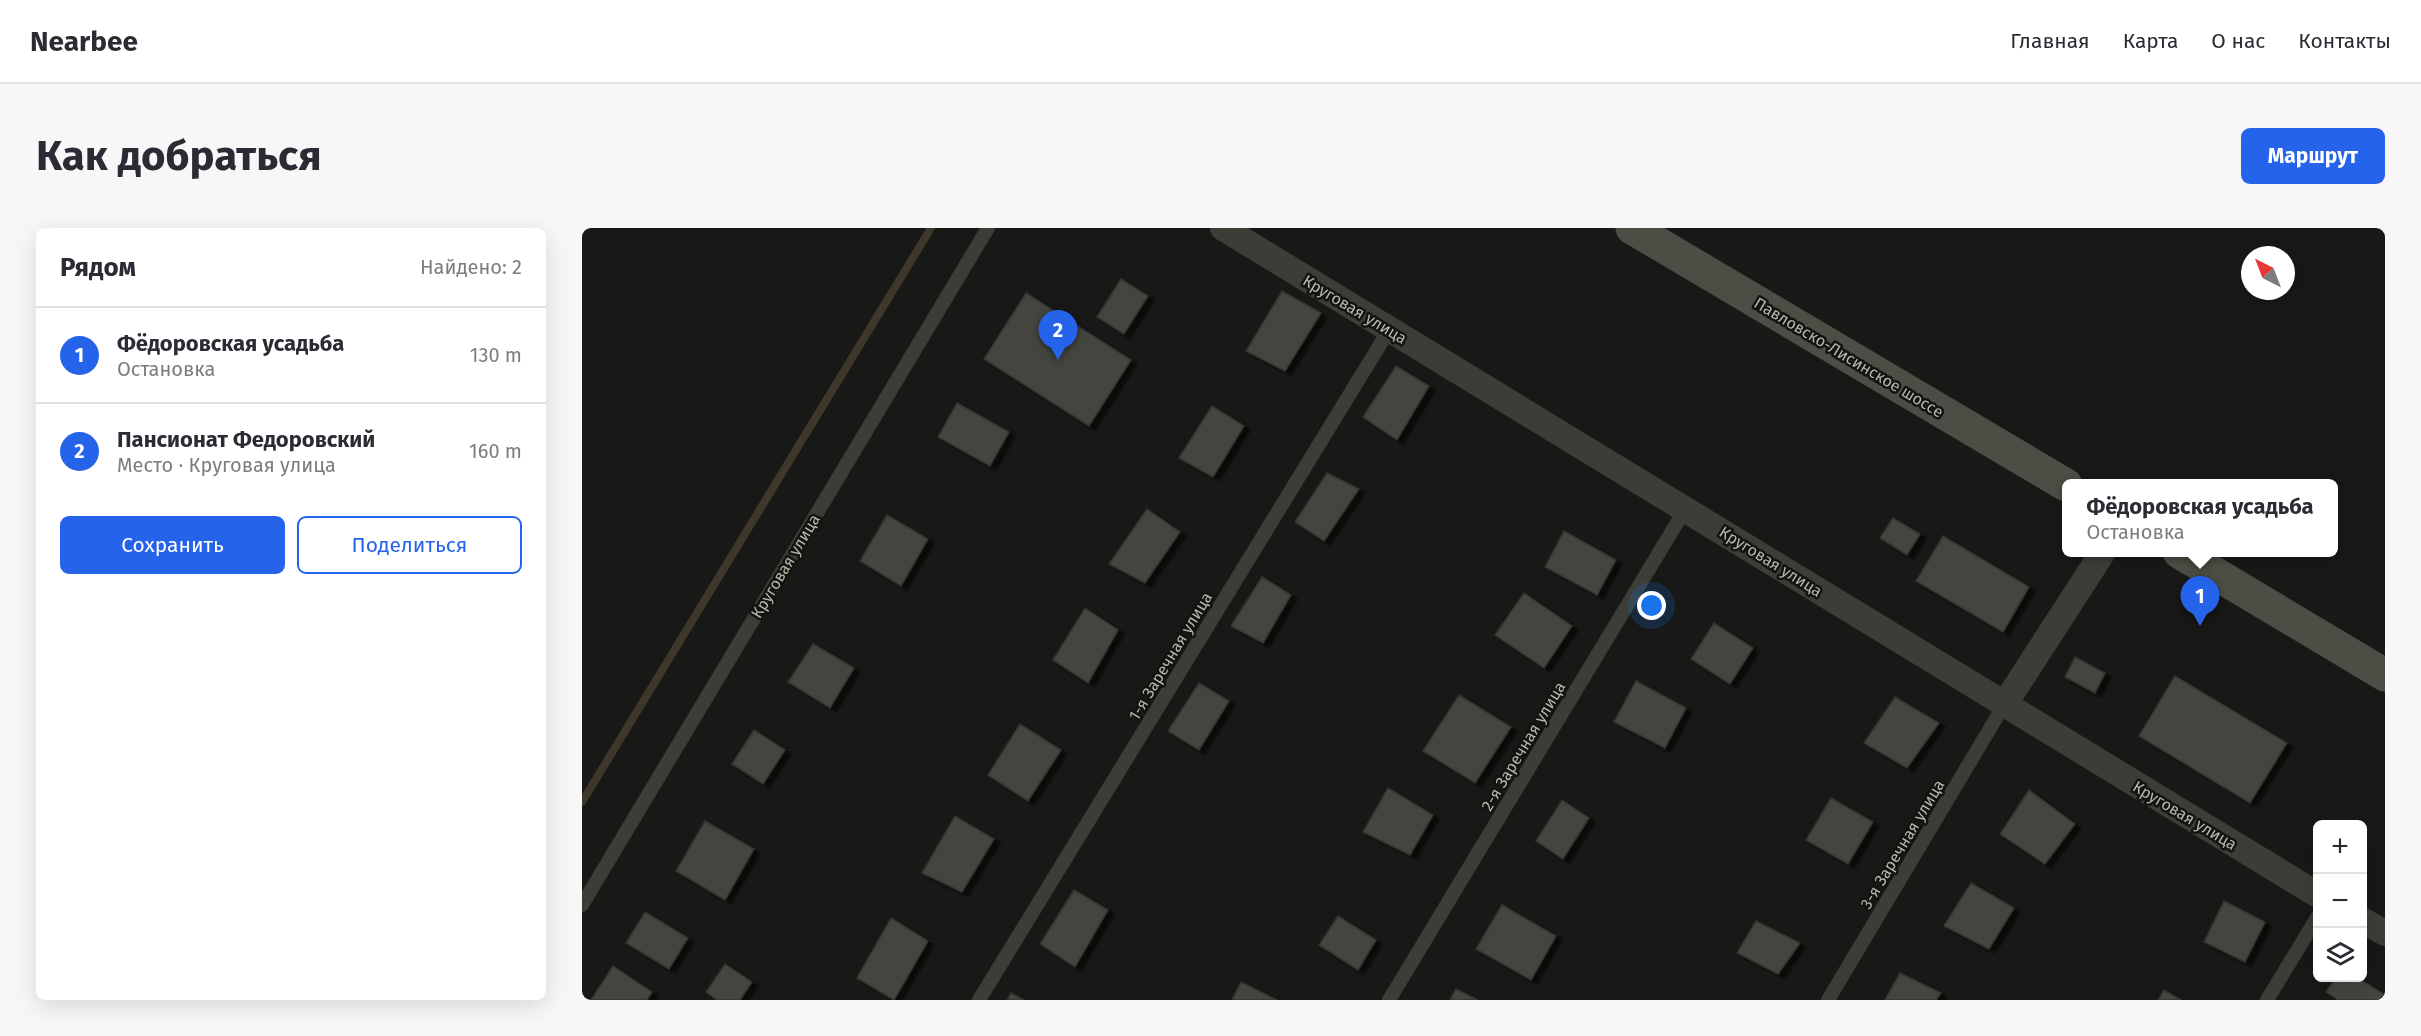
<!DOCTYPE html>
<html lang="ru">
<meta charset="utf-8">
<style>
:root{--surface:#fff;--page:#f7f7f7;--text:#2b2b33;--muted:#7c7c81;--line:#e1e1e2;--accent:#2563eb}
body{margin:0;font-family:"Fira Sans",sans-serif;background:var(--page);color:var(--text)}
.controls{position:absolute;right:18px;bottom:18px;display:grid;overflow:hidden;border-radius:9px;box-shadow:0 6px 24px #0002}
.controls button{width:54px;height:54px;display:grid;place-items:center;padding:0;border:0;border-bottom:2px solid var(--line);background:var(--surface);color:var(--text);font:30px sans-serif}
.compass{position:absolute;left:1659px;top:18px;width:54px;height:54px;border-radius:50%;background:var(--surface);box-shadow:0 6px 24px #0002;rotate:318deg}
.you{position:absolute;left:1070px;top:378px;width:21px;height:21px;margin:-15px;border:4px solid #fff;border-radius:50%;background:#1a73e8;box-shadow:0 0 0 9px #1a73e833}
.badge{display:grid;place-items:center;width:39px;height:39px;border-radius:50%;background:var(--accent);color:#fff;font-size:20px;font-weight:700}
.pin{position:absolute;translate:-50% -50px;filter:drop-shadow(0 2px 3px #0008)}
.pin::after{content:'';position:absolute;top:32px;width:21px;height:18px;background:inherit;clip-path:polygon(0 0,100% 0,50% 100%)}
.popup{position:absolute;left:1480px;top:251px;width:276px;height:78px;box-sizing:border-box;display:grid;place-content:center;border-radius:9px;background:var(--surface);filter:drop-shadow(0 2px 4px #0005);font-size:20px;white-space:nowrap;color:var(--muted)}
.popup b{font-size:22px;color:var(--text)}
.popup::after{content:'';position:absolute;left:50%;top:100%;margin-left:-12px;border:12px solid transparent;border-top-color:var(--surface)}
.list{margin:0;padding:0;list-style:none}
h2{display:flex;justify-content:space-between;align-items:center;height:78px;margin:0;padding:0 24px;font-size:26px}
h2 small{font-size:20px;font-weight:400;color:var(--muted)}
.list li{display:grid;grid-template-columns:39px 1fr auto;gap:18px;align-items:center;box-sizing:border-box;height:96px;padding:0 24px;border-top:2px solid var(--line)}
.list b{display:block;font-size:22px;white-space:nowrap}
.list p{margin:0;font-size:20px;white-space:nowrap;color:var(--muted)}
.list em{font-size:20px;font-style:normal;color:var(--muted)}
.actions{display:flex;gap:12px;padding:18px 24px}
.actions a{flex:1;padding:14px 0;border:2px solid var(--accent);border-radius:9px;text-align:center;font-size:21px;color:var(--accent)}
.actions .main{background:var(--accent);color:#fff}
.icon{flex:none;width:33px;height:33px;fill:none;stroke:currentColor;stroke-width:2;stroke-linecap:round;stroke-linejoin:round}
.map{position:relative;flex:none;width:1803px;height:772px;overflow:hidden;border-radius:9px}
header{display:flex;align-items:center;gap:36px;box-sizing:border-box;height:84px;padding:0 30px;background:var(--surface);border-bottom:2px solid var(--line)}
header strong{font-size:28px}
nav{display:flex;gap:33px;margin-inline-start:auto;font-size:21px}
.intro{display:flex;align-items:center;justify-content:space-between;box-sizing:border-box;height:144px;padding:0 36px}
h1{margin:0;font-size:42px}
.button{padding:15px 27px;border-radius:9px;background:var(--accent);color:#fff;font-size:21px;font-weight:700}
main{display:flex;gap:36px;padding:0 36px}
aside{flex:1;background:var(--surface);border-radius:9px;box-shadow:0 6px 24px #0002}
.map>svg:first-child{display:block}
</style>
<header>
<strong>Nearbee</strong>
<nav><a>Главная</a><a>Карта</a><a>О нас</a><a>Контакты</a></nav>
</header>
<div class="intro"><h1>Как добраться</h1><a class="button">Маршрут</a></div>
<main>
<aside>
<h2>Рядом<small>Найдено: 2</small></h2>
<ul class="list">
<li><span class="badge">1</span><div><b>Фёдоровская усадьба</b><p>Остановка</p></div><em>130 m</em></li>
<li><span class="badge">2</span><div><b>Пансионат Федоровский</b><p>Место · Круговая улица</p></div><em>160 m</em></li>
</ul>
<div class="actions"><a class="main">Сохранить</a><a>Поделиться</a></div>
</aside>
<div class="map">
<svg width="1803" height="772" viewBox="0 0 1803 772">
<defs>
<filter id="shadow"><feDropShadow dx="6" dy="4" stdDeviation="1.5" flood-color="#0009"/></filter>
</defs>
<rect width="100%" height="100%" fill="#181816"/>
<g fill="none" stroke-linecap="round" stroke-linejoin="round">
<path stroke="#3d372c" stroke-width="8" d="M0 574 349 0"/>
</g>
<path fill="#454540" stroke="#333430" stroke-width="1.5" filter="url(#shadow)" d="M539 51 566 68 542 106 515 89Z
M700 63 739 85 703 143 664 123Z
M444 65 549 132 507 198 402 131Z
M814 138 847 158 815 212 781 189Z
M375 175 427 204 408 238 356 209Z
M630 178 662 198 631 249 597 230Z
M745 245 777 261 742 313 713 294Z
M565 281 598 304 563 355 527 336Z
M305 287 346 311 319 358 278 333Z
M1311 290 1338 306 1325 327 1298 310Z
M982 303 1034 332 1015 367 963 339Z
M1361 308 1447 359 1421 404 1334 353Z
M680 349 709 367 681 415 649 398Z
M942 365 990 398 962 440 913 407Z
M503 380 536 402 506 455 471 432Z
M1132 395 1171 420 1148 456 1109 431Z
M231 416 272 440 248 480 206 454Z
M1493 429 1523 445 1513 465 1483 449Z
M1593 448 1705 515 1668 575 1557 508Z
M1054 453 1104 480 1083 520 1032 494Z
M617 455 647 473 617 522 586 503Z
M877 467 929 499 893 555 841 523Z
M1313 469 1357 495 1325 540 1282 515Z
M438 496 479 522 446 573 406 547Z
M172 502 203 522 181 556 150 536Z
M806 560 851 587 828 627 781 604Z
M1447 562 1493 596 1463 636 1418 606Z
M1249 570 1291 594 1266 636 1224 612Z
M980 572 1007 590 981 631 954 613Z
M373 588 412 611 380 664 340 645Z
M123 593 172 621 143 672 94 643Z
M1389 655 1432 680 1407 721 1362 698Z
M492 662 526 682 493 739 458 716Z
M1642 673 1683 694 1663 734 1622 714Z
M920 677 974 708 949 752 894 721Z
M63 684 106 710 87 741 44 715Z
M756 688 794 712 776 742 737 717Z
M309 690 346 713 312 772 275 750Z
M1174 693 1218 715 1196 746 1155 725Z
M143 736 170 754 158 772H135L124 764Z
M31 738 70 764 65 772H9Z
M1318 745 1359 765 1354 772H1303Z
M1754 750H1776L1803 767V769L1801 772H1756L1744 764Z
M659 754 695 772H650Z
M874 761 896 772H868Z
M1582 762 1599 772H1576Z
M429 765 442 772H425Z"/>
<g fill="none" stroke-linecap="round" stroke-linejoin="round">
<path stroke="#3d3d37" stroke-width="14" d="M0 677 406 0
M397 772 807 102
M807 772 1104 280
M1246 772 1422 477
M1685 772 1736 688"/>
<path stroke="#3d3d37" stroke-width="26" d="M641 0 1736 667
M1422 477 1521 324
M1780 692 1803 705"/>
<path stroke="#4d4d45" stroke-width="33" d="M1050 0 1484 257
M1597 324 1803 447"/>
</g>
<g text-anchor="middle" stroke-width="5" stroke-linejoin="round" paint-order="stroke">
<g font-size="16" fill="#b9b7a8" stroke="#131311">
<text transform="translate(773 81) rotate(31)" y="6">Круговая улица</text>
<text transform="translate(1267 129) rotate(31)" y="6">Павловско-Лисинское шоссе</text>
<text transform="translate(1189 333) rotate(32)" y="6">Круговая улица</text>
<text transform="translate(203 338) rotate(-59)" y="6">Круговая улица</text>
<text transform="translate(588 428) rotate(-59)" y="6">1-я Заречная улица</text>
<text transform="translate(941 518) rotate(-59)" y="6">2-я Заречная улица</text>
<text transform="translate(1603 587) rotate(31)" y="6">Круговая улица</text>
<text transform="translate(1320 616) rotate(-59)" y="6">3-я Заречная улица</text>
</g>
</g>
</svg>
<div class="controls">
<button>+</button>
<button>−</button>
<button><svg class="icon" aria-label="layers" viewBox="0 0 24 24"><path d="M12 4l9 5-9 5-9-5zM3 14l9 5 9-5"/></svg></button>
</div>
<svg class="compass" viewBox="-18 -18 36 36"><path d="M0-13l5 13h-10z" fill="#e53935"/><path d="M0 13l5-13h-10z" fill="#7c7c81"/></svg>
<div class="you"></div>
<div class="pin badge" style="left:1618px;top:398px">1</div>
<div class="popup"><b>Фёдоровская усадьба</b>Остановка</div>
<div class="pin badge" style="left:476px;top:132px">2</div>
</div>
</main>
